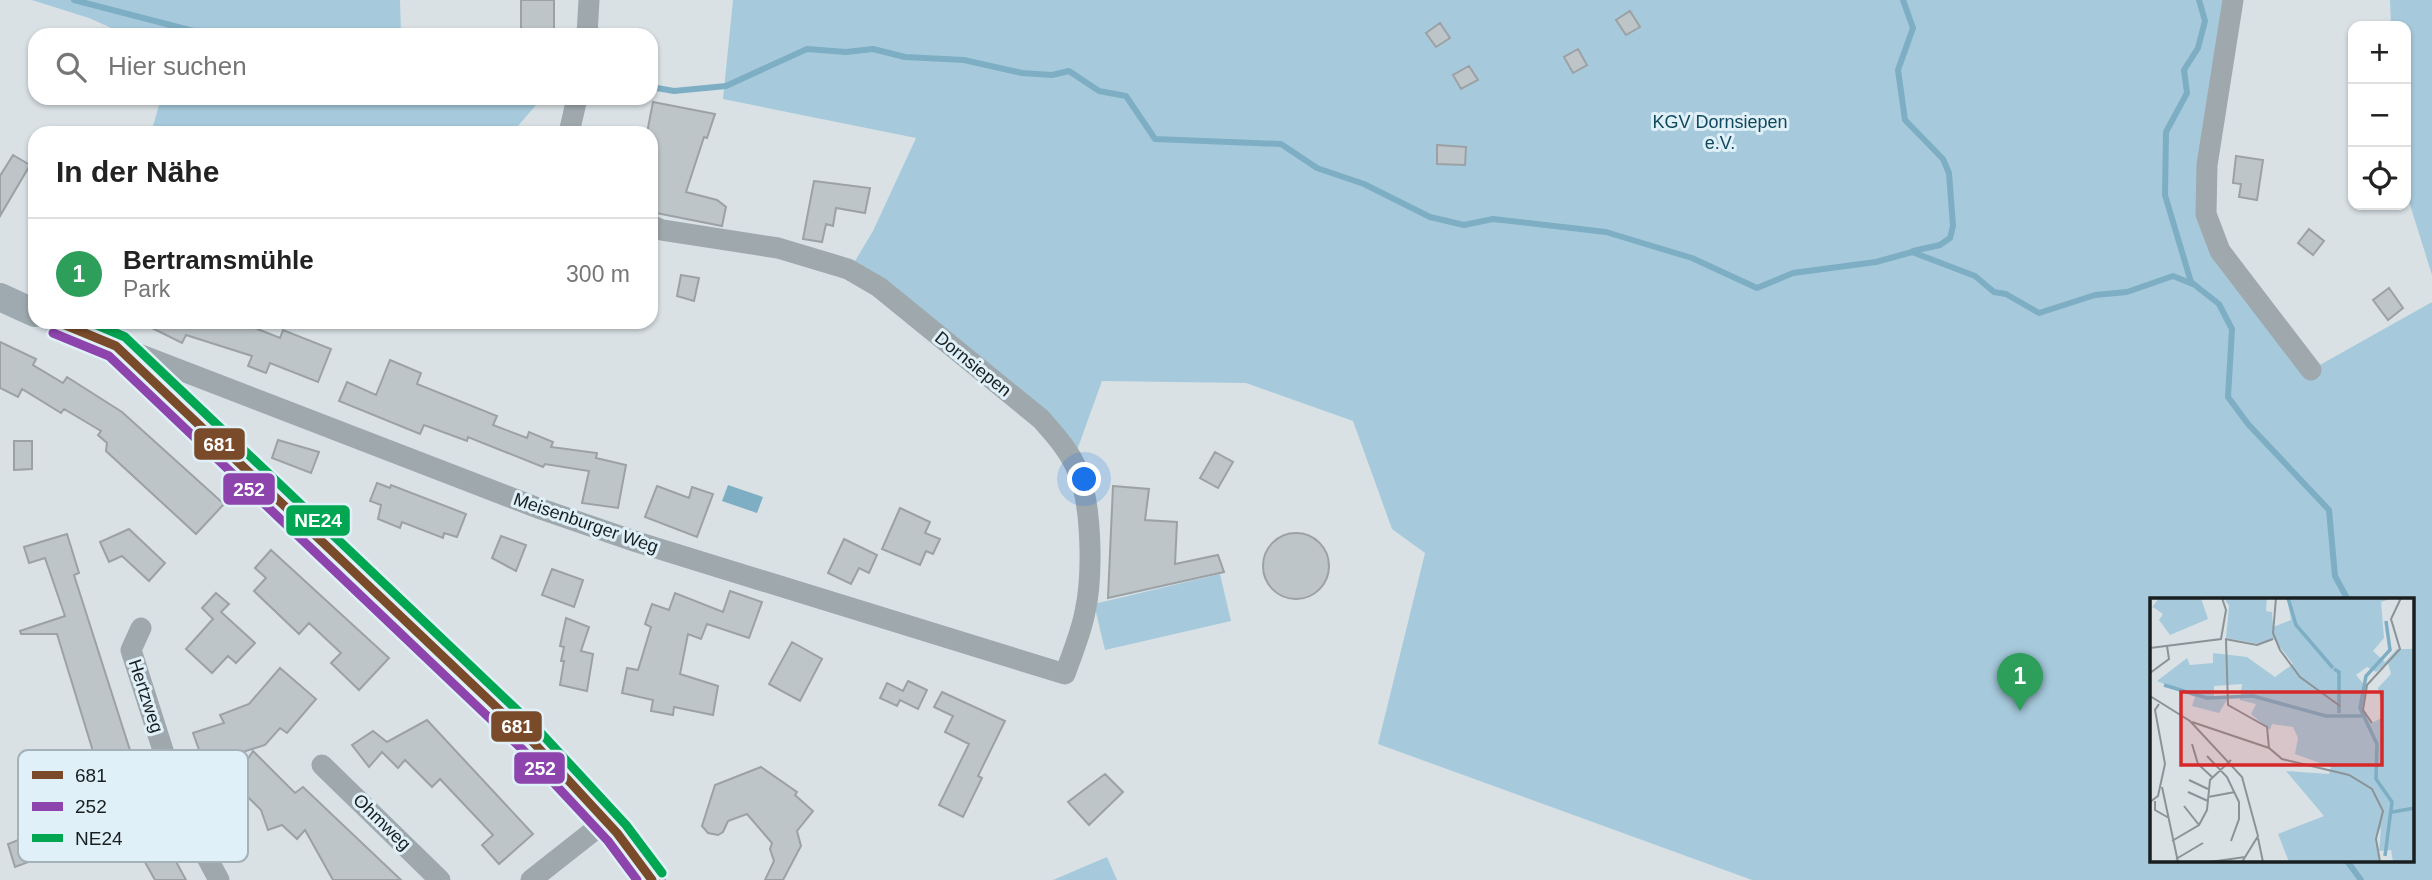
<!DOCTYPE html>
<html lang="de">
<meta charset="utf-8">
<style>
:root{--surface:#fff;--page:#f2f2f2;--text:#222;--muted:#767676;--line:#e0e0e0;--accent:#7c3aed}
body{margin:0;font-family:Helvetica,sans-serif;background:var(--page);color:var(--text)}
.controls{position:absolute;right:21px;top:21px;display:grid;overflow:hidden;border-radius:14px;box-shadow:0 2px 5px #0004}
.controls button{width:63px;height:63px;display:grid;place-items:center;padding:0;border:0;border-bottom:2px solid var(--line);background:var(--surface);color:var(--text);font:35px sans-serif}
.you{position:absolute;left:1085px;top:480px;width:24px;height:24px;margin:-18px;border:5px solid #fff;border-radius:50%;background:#1a73e8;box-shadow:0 0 0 10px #1a73e833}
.badge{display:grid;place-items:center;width:46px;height:46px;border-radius:50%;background:var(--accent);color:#fff;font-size:23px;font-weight:700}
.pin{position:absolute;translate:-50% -58px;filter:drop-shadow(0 2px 4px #0008)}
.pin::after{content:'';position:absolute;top:37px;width:24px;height:21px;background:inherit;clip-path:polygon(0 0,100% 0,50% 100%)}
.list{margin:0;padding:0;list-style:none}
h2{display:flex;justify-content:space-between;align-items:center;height:91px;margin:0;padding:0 28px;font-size:30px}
h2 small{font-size:23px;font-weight:400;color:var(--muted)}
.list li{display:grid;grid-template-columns:46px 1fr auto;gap:21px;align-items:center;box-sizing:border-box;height:112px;padding:0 28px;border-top:2px solid var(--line)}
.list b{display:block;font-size:26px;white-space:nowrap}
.list p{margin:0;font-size:23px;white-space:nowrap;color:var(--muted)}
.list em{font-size:23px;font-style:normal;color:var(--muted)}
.icon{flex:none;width:38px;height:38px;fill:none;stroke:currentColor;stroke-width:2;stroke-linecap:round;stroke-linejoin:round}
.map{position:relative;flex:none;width:2432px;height:880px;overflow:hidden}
.search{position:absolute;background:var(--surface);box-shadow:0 2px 5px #0004;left:28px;top:28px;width:630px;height:77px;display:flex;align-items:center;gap:18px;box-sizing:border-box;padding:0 24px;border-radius:21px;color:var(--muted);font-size:26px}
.panel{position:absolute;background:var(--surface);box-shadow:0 2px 5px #0004;left:28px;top:126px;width:630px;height:203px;border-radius:21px}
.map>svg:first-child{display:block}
</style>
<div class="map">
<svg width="2432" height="880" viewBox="0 0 2432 880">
<rect width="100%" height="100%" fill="#d9e1e5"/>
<path fill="#a6cadc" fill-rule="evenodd" d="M32 0H400L401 35H127L89 18Z
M733 0H2225L2199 222 2318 366 2432 302V880H1752L1378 744 1425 553 1392 529 1353 421 1246 383 1102 381 1076 453 855 261 873 231 916 138 723 99ZM2152 600H2413V861H2152Z
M2390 0H2432V275L2406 192V26H2391Z
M161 98H542L512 133H151Z
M1220 574 1231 621 1105 650 1094 604Z
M1107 857 1117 880H1053Z"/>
<path fill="#7eaec4" d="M728 485 763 497 757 513 722 501Z"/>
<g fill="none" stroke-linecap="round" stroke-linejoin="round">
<path stroke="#7eaec4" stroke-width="6" d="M74 0 209 35
M1903 0 1913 28 1898 70 1905 120 1943 159 1949 173 1953 226 1950 238 1940 245 1913 251
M2199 0 2205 21 2198 48 2184 70 2187 93 2166 132 2165 195 2191 282 2219 304 2232 329 2228 397 2248 424 2329 510 2335 576 2348 600
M651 87 674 91 726 86 807 49 846 52 873 49 905 57 964 60 1022 73 1052 75 1069 71 1099 91 1126 96 1155 139 1281 144 1317 168 1364 184 1430 217 1464 225 1493 219 1606 232 1692 258 1757 288 1793 273 1876 262 1912 252 1975 276 1994 292 2006 294 2039 313 2095 295 2127 292 2173 276 2195 285
M2347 861 2361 880"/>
</g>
<path fill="#bec5c8" stroke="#9ba1a4" stroke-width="2" d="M521 0H554V35H521Z
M1630 11 1640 27 1626 35 1616 20Z
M1440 23 1450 38 1436 47 1426 33Z
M1578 49 1587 65 1573 73 1564 57Z
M1469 66 1478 80 1461 89 1453 75Z
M653 102 715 114 707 138 704 137 686 192 717 200 726 207 722 226 651 212V133H647Z
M1437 145 1466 147 1465 165 1437 164Z
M13 155 30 165 0 216V176Z
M2236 156 2263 160 2257 200 2239 197 2241 184 2233 183Z
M814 181 870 188 865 213 836 208 833 226 826 224 822 242 803 239Z
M2309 229 2324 241 2313 255 2298 243Z
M681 275 699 278 694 301 677 296Z
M2389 288 2403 308 2388 320 2373 300Z
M140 322H240L280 338 283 330 331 349 318 382 270 363 266 373 248 366 252 356 186 335 182 343Z
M0 342 36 359 33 365 63 383 67 377 122 412 224 504 196 534 106 451 107 443 98 435 101 431 64 409 61 413 22 389 18 397 0 388Z
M390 360 421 373 417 384 497 416 493 425 527 438 529 432 553 442 551 447 597 453 596 458 626 465 618 508 582 503 589 471 545 464 543 467 468 437 467 441 424 425 420 434 339 401 347 382 376 395Z
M278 440 319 452 311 473 272 458Z
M14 441H32V469L14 470Z
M1215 452 1233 462 1218 488 1200 478Z
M377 483 390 488 391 485 466 514 457 537 444 533 443 538 402 522 400 528 378 519 381 505 370 501Z
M657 486 689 498 692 487 713 494 697 537 645 517Z
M1113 486 1149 489 1145 520 1177 522 1175 564 1218 555 1224 572 1108 598Z
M900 508 930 522 925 533 940 539 933 554 926 551 920 565 882 549Z
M129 529 165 563 149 581 122 556 109 562 100 542Z
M1263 566a33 33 0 1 1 66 0a33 33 0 1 1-66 0Z
M67 534 79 573 74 575 144 794 162 845 166 843 186 880H155L132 839 122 842 108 798 123 793 111 756 96 761 57 634H21L20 631 65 616 45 558 29 563 24 547Z
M501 536 526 545 516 571 492 558Z
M844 539 877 555 869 573 859 568 851 584 828 573Z
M271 550 389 658 359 690 331 663 341 653 309 623 299 634 254 591 266 578 255 568Z
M552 569 583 580 574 607 542 595Z
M730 591 762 602 749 638 707 624 701 639 688 634 680 674 718 686 713 715 674 707 673 715 651 711 653 700 622 693 627 668 638 670 651 627 645 624 652 604 669 610 675 593 723 612Z
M216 593 229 604 221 612 255 643 236 663 228 656 212 673 186 649 213 619 202 608Z
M566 618 589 627 581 651 593 654 587 691 560 685 564 661H561L564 647 560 646Z
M792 642 822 659 800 701 769 684Z
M280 668 316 699 287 733 280 728 265 745 204 764 193 733 224 723 220 715 249 704Z
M908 681 927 690 918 709 900 700 897 706 880 698 887 683 903 691Z
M942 692 1005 721 978 776 982 778 963 817 939 805 969 744 945 732 953 716 934 707Z
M427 720 533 834 499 864 482 845 493 835 440 779 432 787 405 760 398 768 382 752 369 767 352 745 373 731 387 742Z
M253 751 295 793 303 787 401 880H333L305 830 297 839 282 825 268 830 261 810 233 782Z
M761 767 797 792 795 795 813 811 797 831 801 846 783 880H765L774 861 770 849 772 843 747 814 728 821 723 832 718 835 708 833 702 826 715 785Z
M1105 774 1123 792 1089 825 1068 802Z
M26 837 34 860 15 867 8 844Z"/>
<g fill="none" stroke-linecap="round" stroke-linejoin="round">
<path stroke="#9ea8ad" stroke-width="21" d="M2233 0 2207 165 2206 214 2220 251 2311 370
M587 35 589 0
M569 133 577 98
M123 348 538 508 637 542 1065 674C1072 654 1081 633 1085 612 1093 576 1092 505 1078 472 1070 451 1055 435 1041 419L879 287 848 269 778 248 662 230 651 225
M141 628 131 650 183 813 219 880
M322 765 440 880
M531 880 606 821"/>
<path stroke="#9eaaaf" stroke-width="28" d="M0 297 35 313
M58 322 116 346 233 460 532 741 617 833 652 880"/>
<g stroke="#e0f0f8" stroke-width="14">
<path id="bus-1" d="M58 322 116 346 532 741 617 833 652 880"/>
</g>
<g stroke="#e0f0f8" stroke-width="14">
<path id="bus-2" d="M53 333 109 356 523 750 608 841 637 880"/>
</g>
<g stroke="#e0f0f8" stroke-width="14">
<path id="bus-3" d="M90 322 125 337 540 732 626 825 662 873"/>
</g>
<use href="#bus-1" stroke="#7a4b2a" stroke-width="9"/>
<use href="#bus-2" stroke="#8e44ad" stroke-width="9"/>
<use href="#bus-3" stroke="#00a651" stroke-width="9"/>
</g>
<g text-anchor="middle" stroke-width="6" stroke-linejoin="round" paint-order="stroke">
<g font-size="18" fill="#10485d" stroke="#e0f0f8">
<text x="1720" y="128">KGV Dornsiepen<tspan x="1720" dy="21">e.V.</tspan></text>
</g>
<g font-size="18" fill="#191f21" stroke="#e0f0f8">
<text transform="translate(973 364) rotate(39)" y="6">Dornsiepen</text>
<text transform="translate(586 523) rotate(19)" y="6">Meisenburger Weg</text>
<text transform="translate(146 696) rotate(72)" y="6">Hertzweg</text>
<text transform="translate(382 822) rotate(44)" y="6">Ohmweg</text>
</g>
</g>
<g transform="translate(2150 598)">
<rect width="264" height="264" fill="#d9e1e5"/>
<path d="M9 0H51L58 21 20 37 9 22 13 16 3 9 0 12ZM74 0H117L116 13 122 14 123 29 141 22 137 0H243L231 4 234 40 223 53 235 64 247 51H264V264H243L241 252 229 253 231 229 226 240 229 264H139L128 236 174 218 136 173 179 176 181 169 145 156 148 140 143 129 122 126 120 132 101 116 106 106 90 102 92 86 64 88V99L78 100 69 115 42 108 45 99 7 83 37 60 40 67 63 65V55L97 59 125 79 143 66 124 41 109 46 76 40 79 8ZM238 65 241 76 228 90 233 119 222 125 213 113 216 89 206 77 217 69 226 74Z" fill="#a6cadc" fill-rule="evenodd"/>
<path fill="none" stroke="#7eaec4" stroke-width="3.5" d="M138 0 146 27 183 70M184 71 189 74V115M14 87 57 100 103 98 176 118H212M242 214 265 210M235 258 242 204 226 181 227 146 210 110 216 78 240 52 236 23"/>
<path fill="none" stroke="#8c9397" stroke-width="2" d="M126 0 123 35 130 52 150 79 190 108M75 41 107 47 123 41M76 42 78 107 117 129 119 150M0 50 71 41 76 12 72 0M0 75 19 61 17 48M0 98 40 123 92 179 108 238 92 264M42 124 119 150 132 161 199 177 222 191 233 213 226 241 230 264M222 125 213 112 217 87 250 51 241 21 251 0M42 146 48 166 62 179M57 158 77 179 89 204V221L81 243M39 182 58 191M12 189 28 264M38 194 58 203M58 199 85 194M5 203V212L19 220M0 204 8 198 15 166 5 112 9 106M34 208 49 227M108 240 113 264M22 243 49 227 57 212 60 182 81 162M26 261 53 245M60 264 95 259"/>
<path fill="#d62828" fill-opacity="0.15" stroke="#d62828" stroke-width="3.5" d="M31 94H232V167H31Z"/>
<rect width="264" height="264" fill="none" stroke="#191f21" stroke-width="3.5"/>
</g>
<rect x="18" y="750" width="230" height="112" rx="10" fill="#e0f0f8" stroke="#a4b1b8" stroke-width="2"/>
<rect x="32" y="771" width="31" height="8" fill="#7a4b2a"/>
<rect x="32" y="802" width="31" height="9" fill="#8e44ad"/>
<rect x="32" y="834" width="31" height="8" fill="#00a651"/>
<g font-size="19" fill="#191f21">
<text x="75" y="782">681</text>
<text x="75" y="813">252</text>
<text x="75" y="845">NE24</text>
</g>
<g stroke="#e0f0f8" stroke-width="2.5">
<rect x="193" y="427" width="53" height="34" rx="7" fill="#7a4b2a"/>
<rect x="222" y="472" width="54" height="34" rx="7" fill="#8e44ad"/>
<rect x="285" y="504" width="66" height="33" rx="7" fill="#00a651"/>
<rect x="490" y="710" width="53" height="33" rx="7" fill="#7a4b2a"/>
<rect x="513" y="751" width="53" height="34" rx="7" fill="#8e44ad"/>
</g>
<g font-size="19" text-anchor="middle" font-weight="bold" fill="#fff">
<text x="219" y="451">681</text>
<text x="249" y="496">252</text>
<text x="318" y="527">NE24</text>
<text x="517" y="733">681</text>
<text x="540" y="775">252</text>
</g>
</svg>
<div class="controls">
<button>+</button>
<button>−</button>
<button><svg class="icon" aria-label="locate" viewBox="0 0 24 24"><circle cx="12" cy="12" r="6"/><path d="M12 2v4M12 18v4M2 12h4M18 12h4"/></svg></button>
</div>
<div class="you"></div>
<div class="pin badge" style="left:2020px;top:711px;background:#2e9e5b">1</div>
<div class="search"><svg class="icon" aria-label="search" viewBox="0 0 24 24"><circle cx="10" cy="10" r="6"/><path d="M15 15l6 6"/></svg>Hier suchen</div>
<section class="panel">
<h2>In der Nähe<small></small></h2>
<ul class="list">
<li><span class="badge" style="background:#2e9e5b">1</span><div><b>Bertramsmühle</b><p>Park</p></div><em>300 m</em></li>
</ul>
</section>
</div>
